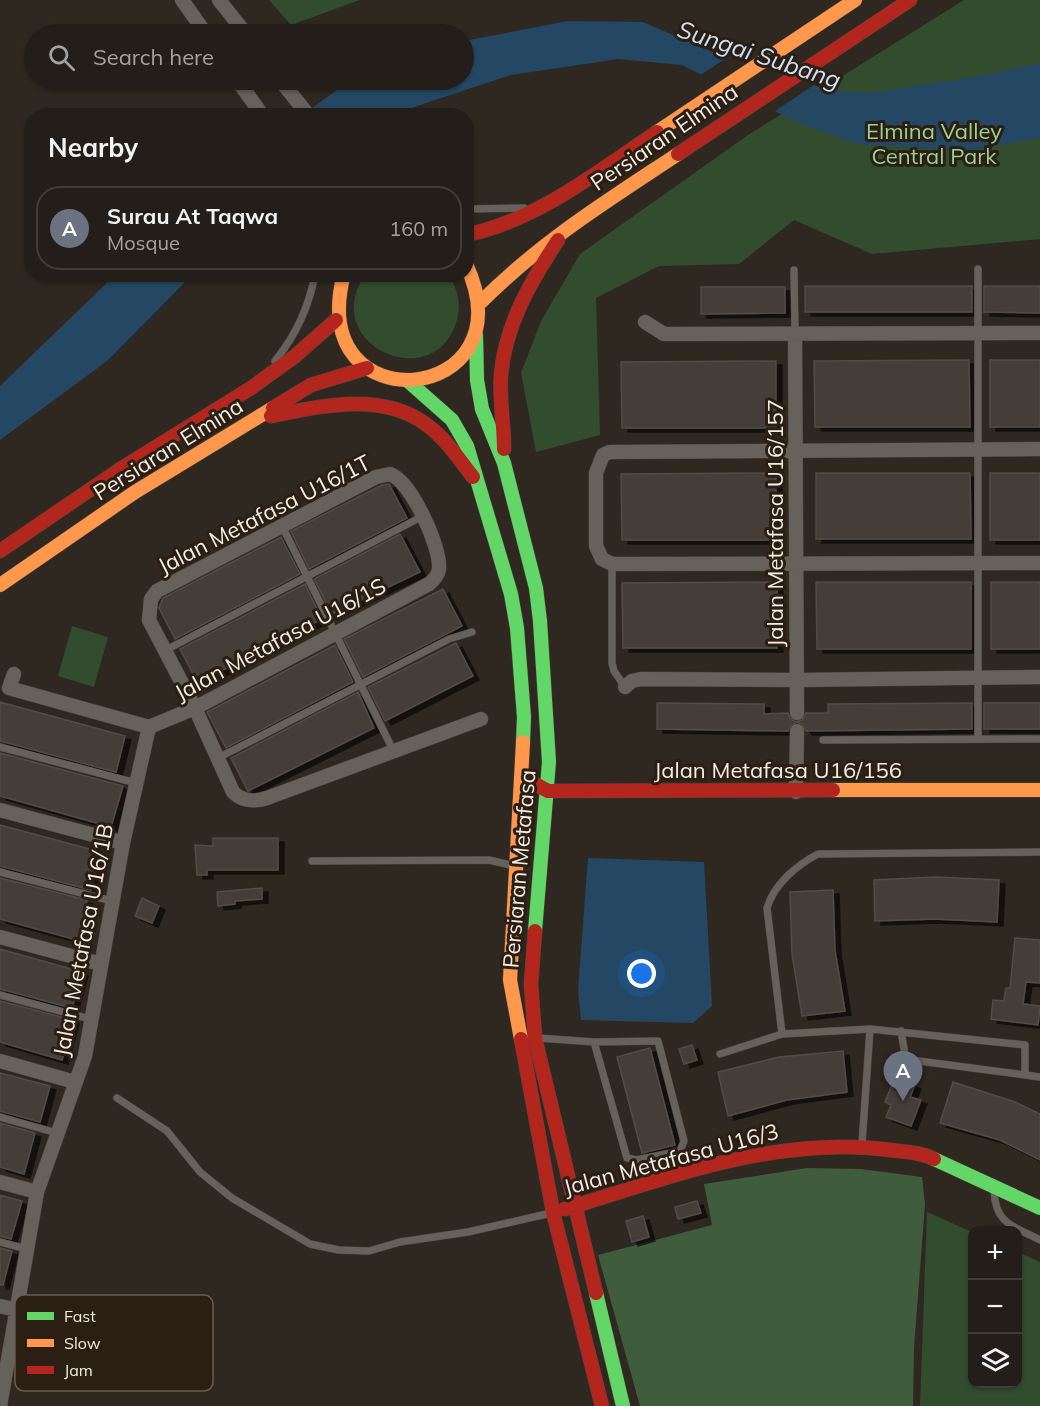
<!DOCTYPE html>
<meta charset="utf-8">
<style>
:root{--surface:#231e19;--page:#2b2722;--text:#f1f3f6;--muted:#a3a2a2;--line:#403c38;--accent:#8c9099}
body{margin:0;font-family:Mulish,sans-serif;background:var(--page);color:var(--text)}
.controls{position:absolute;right:18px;bottom:18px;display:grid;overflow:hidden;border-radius:12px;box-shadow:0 2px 4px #0004}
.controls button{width:54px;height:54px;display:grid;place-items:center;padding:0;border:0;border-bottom:2px solid var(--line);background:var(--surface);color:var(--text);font:30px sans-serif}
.you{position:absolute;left:642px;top:974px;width:21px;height:21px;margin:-15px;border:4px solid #fff;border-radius:50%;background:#1a73e8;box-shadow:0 0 0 9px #1a73e833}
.badge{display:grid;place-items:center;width:39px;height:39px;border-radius:50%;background:var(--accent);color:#fff;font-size:20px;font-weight:700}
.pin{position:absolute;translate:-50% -50px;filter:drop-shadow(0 2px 3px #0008)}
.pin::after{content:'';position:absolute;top:32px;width:21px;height:18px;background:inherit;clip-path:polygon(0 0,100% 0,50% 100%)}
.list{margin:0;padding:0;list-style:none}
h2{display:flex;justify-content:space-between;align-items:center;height:78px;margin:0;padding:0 24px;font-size:26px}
h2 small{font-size:20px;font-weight:400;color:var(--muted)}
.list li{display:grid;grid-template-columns:39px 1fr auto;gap:18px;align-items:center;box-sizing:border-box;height:84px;margin:0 12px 12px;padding:0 12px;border:2px solid var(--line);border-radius:24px}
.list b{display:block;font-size:22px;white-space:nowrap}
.list p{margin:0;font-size:20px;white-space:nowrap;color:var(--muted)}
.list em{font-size:20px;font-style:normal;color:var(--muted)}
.icon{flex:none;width:33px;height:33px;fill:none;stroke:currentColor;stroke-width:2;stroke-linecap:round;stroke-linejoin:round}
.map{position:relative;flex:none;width:1040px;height:1406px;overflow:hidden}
.search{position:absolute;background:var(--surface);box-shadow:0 2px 4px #0004;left:24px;top:24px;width:450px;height:66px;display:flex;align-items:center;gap:15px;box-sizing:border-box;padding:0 21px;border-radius:33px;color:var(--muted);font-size:22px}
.panel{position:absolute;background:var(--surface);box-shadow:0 2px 4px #0004;left:24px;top:108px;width:450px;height:174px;border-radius:24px}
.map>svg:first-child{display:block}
</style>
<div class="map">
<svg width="1040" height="1406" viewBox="0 0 1040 1406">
<defs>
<filter id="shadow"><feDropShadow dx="6" dy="4" stdDeviation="0" flood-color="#0009"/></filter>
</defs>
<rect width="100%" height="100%" fill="#2f2821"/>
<path fill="#324c2e" d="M269 0H360L291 25Z
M964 0H1040V239L872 254 794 220 739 264 659 266 596 298 600 435 536 452 521 373 541 321 580 254 748 135Z
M365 275H448C458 288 462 306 456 323 432 396 318 344 365 275Z
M72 626 108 637 94 687 58 676Z
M927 1212 972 1232V1384H1018V1252L1040 1262V1406H920Z"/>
<path fill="#3f5c3c" d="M807 1168 861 1169 922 1177 925 1204 914 1348 913 1406H640L598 1255 712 1225 704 1184Z"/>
<path fill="#244863" d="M568 21 643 22 710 51 831 91 871 93 981 76 1040 63V138L967 151 858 144 801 124 682 65 618 59 511 75 390 115 301 116 351 80H464V41Z
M115 275H192L107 361 0 440V386Z
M588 858 704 862 712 1006 693 1023 581 1020 578 990Z"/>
<path fill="#2f2821" d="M731 55 817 83 772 113 699 76Z"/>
<path fill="#453e39" stroke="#534b47" stroke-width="1.5" filter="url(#shadow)" d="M805 286H972V312H805Z
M984 286H1040V313L984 312Z
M701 287H785V313L701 314Z
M969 360 970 427H815L814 361Z
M990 360H1040V427H990Z
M776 361V428H622L621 362Z
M776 473V540H622L621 474Z
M816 473H970L971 539H816Z
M990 473H1040V540H990Z
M389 484 407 518 309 569 291 531 382 485Z
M400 534 420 572 332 614 314 579Z
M281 537 300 574 175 639 159 608 163 598Z
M777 582V648H623L622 583Z
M816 582H971V649H817Z
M991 582H1040V649H991Z
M305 584 322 619 198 683 180 649Z
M443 589 462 626 363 677 344 639Z
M456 643 473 676 385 721 368 687Z
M335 645 353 682 226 748 207 712Z
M358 692 374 728 248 791 231 758Z
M0 702 125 736 116 772 0 741Z
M657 703 764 704V714L788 713 790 718 796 722 802 720 806 713H828V704L972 703V729L806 731 802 724 797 722 790 726 788 731 657 729Z
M984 703H1040V729H984Z
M0 753 123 786 111 827 0 796Z
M0 825 101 852 91 890 0 866Z
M213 838H278V870H207V875H197L195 845 213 846Z
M936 877 999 880 997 922 934 919 875 921 874 880Z
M0 878 87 900 77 940 0 919Z
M262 888V899L235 901V904L218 906 217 892Z
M833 890 835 950 845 1011 802 1016 792 954 790 892Z
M142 898 159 906 152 923 135 916Z
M1015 938 1040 940V983L1026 982 1023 1004 1040 1006 1038 1025 991 1019 993 1000 1004 1001 1006 988H1010Z
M0 949 82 972 72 1008 0 989Z
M0 1001 73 1020 62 1060 0 1042Z
M692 1045 697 1060 684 1064 679 1049Z
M650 1048 675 1145 642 1153 617 1057Z
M843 1051 847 1092 787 1100 728 1116 718 1072 779 1057Z
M0 1073 50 1086 40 1122 0 1111Z
M895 1077 915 1085 910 1097 921 1100 911 1126 886 1117 891 1105 885 1102Z
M953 1082 1015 1102 1040 1114V1160L1000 1140 940 1123Z
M0 1123 35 1133 24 1174 0 1167Z
M0 1195 22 1201 11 1239 0 1236Z
M697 1201 701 1213 678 1219 675 1207Z
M643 1216 649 1237 632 1242 626 1221Z
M0 1248 12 1251 3 1285H0Z"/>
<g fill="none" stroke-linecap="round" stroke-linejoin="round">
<g stroke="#4b453f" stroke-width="8">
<path id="lane" d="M466 209 524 208
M794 270 795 333
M275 361C296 335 309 308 315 274
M282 526 393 750
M612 564V663L614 671 625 687
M164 651 423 516
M978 739V269
M823 740 1040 739
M0 747 136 783
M218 758 449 639 472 632
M312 861 489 860 515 866
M0 872 112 901
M0 995 90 1019
M901 1031 905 1055 911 1060 1025 1075
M782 1034 767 908C774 884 797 865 818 854L1040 852
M538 1038 594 1042 658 1041 684 1141 680 1151 637 1160 627 1158 594 1042
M720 1054 782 1034 870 1029 1025 1045V1075L1040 1077
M117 1098 167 1131 200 1172 232 1198 310 1244 339 1250 369 1251 400 1242 468 1232 551 1213
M0 1117 57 1133
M862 1144 870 1029
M994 1190C995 1224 1013 1226 1040 1240
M0 1242 27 1249"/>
</g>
<g stroke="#4b453f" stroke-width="15">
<path id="street" d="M182 0 206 34
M219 0 246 34
M237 80 263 116
M280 80 309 116
M645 322 664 334 1040 333
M795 333 797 713
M1040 449 610 452 603 455 596 473V546L602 559 612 564 1040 563
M14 674 9 688 149 727 195 708 429 584C434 580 438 576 439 569 441 547 411 481 390 474L376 477 157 591 151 599 149 620 195 708 233 792C243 802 254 802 267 798L481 719
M625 687 632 681 641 679 797 680 1040 677
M796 792 797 731
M0 810 123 843
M0 937 101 964
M0 1061 75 1082
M0 1182 37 1192
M0 1306 17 1310
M0 1406 37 1192 85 1056 123 843 149 727"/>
</g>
<g stroke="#4b453f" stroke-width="15">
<path id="fast" d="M476 335 477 380 482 409 504 463 536 588 540 621 549 762 535 931
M408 381 452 420 467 446 511 594 517 628 524 717 523 742
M934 1159 1040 1208
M596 1293 623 1406"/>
</g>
<g stroke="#4b453f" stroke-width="15">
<path id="slow" d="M657 132 855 0
M344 274C303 427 532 406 466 264
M481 302C542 241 607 201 678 154
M0 585 135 492 273 408
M833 790H1040
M521 1039 510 980 523 742"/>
</g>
<g stroke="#4b453f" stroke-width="15">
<path id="jam" d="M678 154 910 0
M466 235C538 220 597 172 657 132
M273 408 311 385 367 368
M271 416C321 406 383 391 427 425 446 439 459 459 473 477
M504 449C504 424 499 399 501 375 505 325 531 281 558 240
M0 551 122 468 251 388 294 357 336 320
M537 785 548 791 833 790
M535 931 531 984 535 1038 596 1293
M521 1039 553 1212 602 1406
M565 1209C670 1177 779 1135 890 1150 905 1152 920 1152 934 1159"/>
</g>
<use href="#lane" stroke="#67615c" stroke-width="7"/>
<use href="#street" stroke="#67615c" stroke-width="14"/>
<use href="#fast" stroke="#63d668" stroke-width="14"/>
<use href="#slow" stroke="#ff974d" stroke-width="14"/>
<use href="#jam" stroke="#b3261e" stroke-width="14"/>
</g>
<g text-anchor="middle" stroke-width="6" stroke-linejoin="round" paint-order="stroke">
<g font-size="22" fill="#99d095" stroke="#2b1e12">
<text x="934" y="139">Elmina Valley<tspan x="934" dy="25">Central Park</tspan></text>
</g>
<g font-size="22" fill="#f5ece4" stroke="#2b1e12">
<text transform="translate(664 137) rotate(-34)" y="8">Persiaran Elmina</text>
<text transform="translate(168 449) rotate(-32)" y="8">Persiaran Elmina</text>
<text transform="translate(264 514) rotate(-27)" y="8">Jalan Metafasa U16/1T</text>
<text transform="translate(775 523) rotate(-90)" y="8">Jalan Metafasa U16/157</text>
<text transform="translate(280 639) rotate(-28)" y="8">Jalan Metafasa U16/1S</text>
<text x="778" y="778">Jalan Metafasa U16/156</text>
<text transform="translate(519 869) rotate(-85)" y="8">Persiaran Metafasa</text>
<text transform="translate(83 940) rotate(-79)" y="8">Jalan Metafasa U16/1B</text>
<text transform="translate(671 1159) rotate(-15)" y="8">Jalan Metafasa U16/3</text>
</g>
<g font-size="24" font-style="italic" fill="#cae2f8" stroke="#2b1e12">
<text transform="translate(759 55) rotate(18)" y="8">Sungai Subang</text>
</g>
</g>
<rect x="15" y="1295" width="198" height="96" rx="9" fill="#2b1e12" stroke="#685c51" stroke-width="1.5"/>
<rect x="27" y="1312" width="27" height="8" fill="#63d668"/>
<rect x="27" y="1339" width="27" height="8" fill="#ff974d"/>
<rect x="27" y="1366" width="27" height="8" fill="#b3261e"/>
<g font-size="16" fill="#f5ece4">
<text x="64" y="1322">Fast</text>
<text x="64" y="1349">Slow</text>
<text x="64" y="1376">Jam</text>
</g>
</svg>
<div class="controls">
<button>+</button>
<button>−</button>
<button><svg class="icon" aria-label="layers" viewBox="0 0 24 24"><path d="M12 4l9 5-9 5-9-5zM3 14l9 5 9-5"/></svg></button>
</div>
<div class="you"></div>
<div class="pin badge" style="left:903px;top:1101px;background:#6b7280">A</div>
<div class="search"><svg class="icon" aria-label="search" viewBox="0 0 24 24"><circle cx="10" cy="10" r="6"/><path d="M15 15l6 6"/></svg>Search here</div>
<section class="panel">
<h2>Nearby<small></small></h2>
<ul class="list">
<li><span class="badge" style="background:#6b7280">A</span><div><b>Surau At Taqwa</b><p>Mosque</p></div><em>160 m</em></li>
</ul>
</section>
</div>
